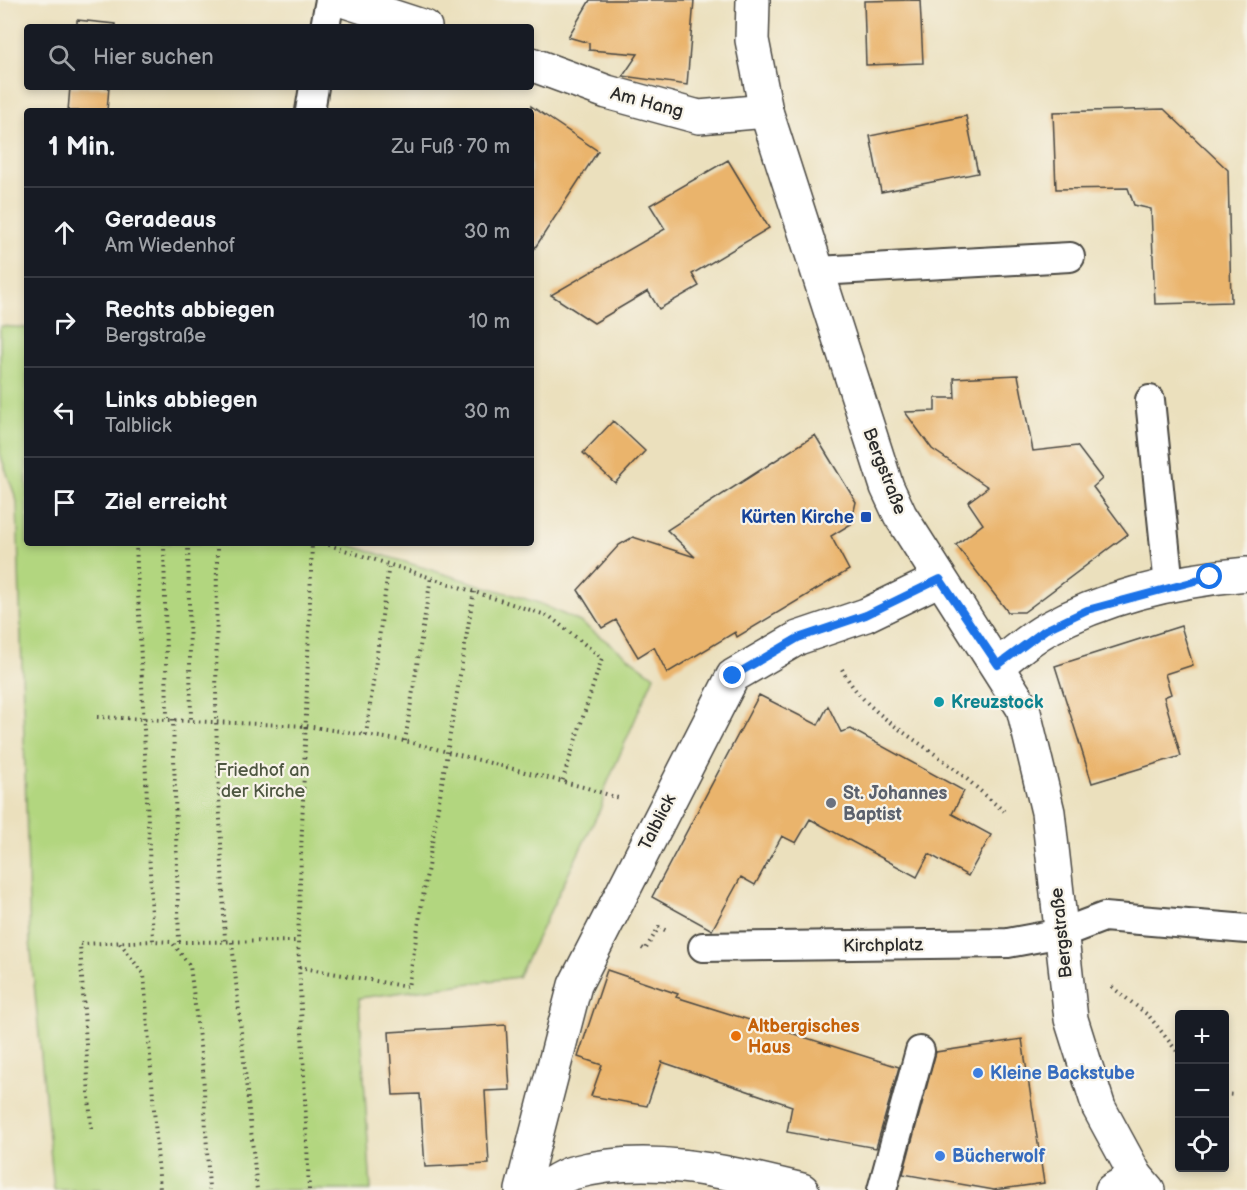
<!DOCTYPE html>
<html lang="de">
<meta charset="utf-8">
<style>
:root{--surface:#171b24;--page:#242831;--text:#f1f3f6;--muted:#9ea1a6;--line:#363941}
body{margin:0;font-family:"Balsamiq Sans",sans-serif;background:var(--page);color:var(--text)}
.controls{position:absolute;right:18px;bottom:18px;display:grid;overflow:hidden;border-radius:6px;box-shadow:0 3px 9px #0003}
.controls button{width:54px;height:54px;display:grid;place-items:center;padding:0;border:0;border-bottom:2px solid var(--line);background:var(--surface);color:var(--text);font:30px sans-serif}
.stop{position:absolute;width:18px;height:18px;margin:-14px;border:4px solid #1a73e8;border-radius:50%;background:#fff}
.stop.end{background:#1a73e8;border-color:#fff;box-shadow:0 2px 6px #0008}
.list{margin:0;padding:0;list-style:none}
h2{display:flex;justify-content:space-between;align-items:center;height:78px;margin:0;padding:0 24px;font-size:26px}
h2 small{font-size:20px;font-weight:400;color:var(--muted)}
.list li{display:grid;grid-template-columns:39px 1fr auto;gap:18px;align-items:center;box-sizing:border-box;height:90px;padding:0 24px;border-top:2px solid var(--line)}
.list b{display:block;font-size:22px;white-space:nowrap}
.list p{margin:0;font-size:20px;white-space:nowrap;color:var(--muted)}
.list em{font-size:20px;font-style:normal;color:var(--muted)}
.icon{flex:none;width:33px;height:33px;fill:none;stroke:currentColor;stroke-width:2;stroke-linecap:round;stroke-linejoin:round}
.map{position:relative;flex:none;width:1247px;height:1190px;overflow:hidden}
.search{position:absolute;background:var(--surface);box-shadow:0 3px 9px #0003;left:24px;top:24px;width:510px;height:66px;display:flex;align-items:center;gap:15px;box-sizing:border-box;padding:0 21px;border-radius:6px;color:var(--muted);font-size:22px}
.panel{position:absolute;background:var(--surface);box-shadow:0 3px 9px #0003;left:24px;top:108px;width:510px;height:438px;border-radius:6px}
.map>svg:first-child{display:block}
</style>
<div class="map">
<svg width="1247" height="1190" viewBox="0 0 1247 1190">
<rect width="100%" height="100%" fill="#f7f3e8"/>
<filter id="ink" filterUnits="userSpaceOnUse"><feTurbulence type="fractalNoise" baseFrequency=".0167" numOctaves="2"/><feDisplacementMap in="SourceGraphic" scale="12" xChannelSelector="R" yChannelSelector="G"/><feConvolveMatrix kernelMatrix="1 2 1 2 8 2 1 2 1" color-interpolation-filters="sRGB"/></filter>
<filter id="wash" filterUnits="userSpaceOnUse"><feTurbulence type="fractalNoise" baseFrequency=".008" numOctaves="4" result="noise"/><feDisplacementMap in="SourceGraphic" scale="24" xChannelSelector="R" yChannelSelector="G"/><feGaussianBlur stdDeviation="1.35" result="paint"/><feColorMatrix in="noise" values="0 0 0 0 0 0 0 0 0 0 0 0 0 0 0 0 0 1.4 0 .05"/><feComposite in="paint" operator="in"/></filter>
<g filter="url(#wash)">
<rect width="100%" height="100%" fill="#ebe0bd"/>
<path fill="#b2d67f" stroke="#6e8055" stroke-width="1.5" d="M0 326 27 328V543H343L539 603 580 622 654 676 604 791 602 805 518 977 359 998 371 1190H54L30 941 17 501 0 454Z"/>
<g id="blocks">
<path fill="#eab46c" d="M590 0H694L687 85 623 76 638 54 589 50V43L568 37Z
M920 0 923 63 866 65 864 1Z
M77 20 115 24V27H77Z
M70 87H109L107 111H68Z
M531 106 598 151 531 254Z
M1164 109 1228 170 1231 302 1155 304 1151 209 1134 205 1128 188 1056 189 1053 112Z
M966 116 978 173 881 192 870 136Z
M728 160 769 228 692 274 699 286 659 309 648 291 594 323 551 295 665 229 650 205Z
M1018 375 1033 451 1077 446 1102 479 1093 487 1128 534 1024 612H1008L956 545 983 524 968 502 988 487 932 449 905 412 935 411V398H955L954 378Z
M613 421 645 451 615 483 583 453Z
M815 435 856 502 851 524 831 536 849 570 737 637 735 632 667 673 654 647 638 657 616 620 602 628 578 590 619 545 633 537 695 557 667 530Z
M1181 626 1193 665 1165 674 1171 694 1164 697 1181 756 1092 783 1055 666Z
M759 695 818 725 828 706 841 732 851 729 964 791 952 814 991 835 968 876 929 854 917 877 810 819 796 843 782 836 755 885 741 877 712 930 652 897Z
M607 970 678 994 676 997 899 1067 876 1148 787 1132 792 1106 662 1062 647 1106 591 1096 602 1065 578 1057Z
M506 1025 510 1090 485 1091 489 1164 425 1167 420 1094 393 1095 389 1032Z
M1022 1039 1044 1183 994 1190 903 1174 936 1052Z"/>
</g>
</g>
<g filter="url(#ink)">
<use href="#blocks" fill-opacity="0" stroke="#484641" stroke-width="1.5"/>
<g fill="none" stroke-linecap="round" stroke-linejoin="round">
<g stroke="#484641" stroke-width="32">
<path id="lane" d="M325 27 330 0
M310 111 314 87
M818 271 1070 257
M1150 400 1169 586
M703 947 1008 943 1062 933 1104 917 1247 929
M882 1190 920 1051"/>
</g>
<g stroke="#484641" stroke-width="36">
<path id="street" d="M342 0 425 27
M531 64 607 92 699 117 766 111
M998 665C1014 653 1029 639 1047 629 1106 596 1179 580 1247 574
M522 1190 575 985 733 676 798 638 866 615 940 579
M540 1190C550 1185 561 1176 572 1173 649 1152 727 1172 802 1190
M1112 1190 1136 1176"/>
</g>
<g stroke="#484641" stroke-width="36">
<path id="secondary" d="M753 0 752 40 766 111 887 487 900 515 1023 708 1048 812 1071 1019 1099 1108 1136 1176 1148 1190"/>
</g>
<path stroke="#484641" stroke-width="4" stroke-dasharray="1.5 4.5" stroke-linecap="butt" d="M136 543 153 941 172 942 190 966 203 1070 209 1190
M164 543 167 718
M188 543 191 720
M217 543 216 721 225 941
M323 543 549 616 602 658 562 782
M842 669C863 712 914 737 951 766 969 780 986 797 1004 811
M97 717 306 726 366 735 405 741 587 788 621 799
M173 719 179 942
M366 735 389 564
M405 741 431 577
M179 942 298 941
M232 942 257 1190
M120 943 144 975 160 1190
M642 948 645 950 659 927 667 931
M299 967 408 987 474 591
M1112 987 1149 1016 1180 1055
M1224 1094 1235 1095
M91 1129 80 944 153 941
M309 1190 298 941 312 543"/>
<use href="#lane" stroke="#fff" stroke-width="28"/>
<use href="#street" stroke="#fff" stroke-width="33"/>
<use href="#secondary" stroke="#fff" stroke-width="33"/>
</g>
</g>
<g fill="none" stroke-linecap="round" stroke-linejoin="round" filter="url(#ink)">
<path stroke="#1a73e8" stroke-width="8" d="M733 676 798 638 866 615 940 579 998 665 1045 630 1087 610 1210 577"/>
</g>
<rect fill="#1a4fb4" stroke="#f7f3e8" stroke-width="2" x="860" y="511" width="12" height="12" rx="3"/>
<circle fill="#0f9aa8" stroke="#f7f3e8" stroke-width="2" cx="939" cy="702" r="6"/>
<circle fill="#6b7280" stroke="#f7f3e8" stroke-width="2" cx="831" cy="803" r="6"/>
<circle fill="#e8710a" stroke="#f7f3e8" stroke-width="2" cx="736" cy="1036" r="6"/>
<g fill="#3f7fe0" stroke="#f7f3e8" stroke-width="2">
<circle cx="978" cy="1073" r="6"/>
<circle cx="940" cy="1156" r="6"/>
</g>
<g text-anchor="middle" stroke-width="4.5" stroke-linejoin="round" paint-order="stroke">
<g font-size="18" fill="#2b2b2b" stroke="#f7f3e8">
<text transform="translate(647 102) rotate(15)" y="6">Am Hang</text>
<text transform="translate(885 471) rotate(69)" y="6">Bergstraße</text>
<text transform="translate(657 822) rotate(-63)" y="6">Talblick</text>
<text transform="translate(1061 933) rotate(-96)" y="6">Bergstraße</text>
<text transform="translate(883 945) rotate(-1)" y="6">Kirchplatz</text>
</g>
<g font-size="18" font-weight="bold" fill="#164399" stroke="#f7f3e8" text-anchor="end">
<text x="854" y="523">Kürten Kirche</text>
</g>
<g font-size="18" font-weight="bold" fill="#0d838f" stroke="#f7f3e8" text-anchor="start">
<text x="951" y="708">Kreuzstock</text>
</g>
<g font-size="18" fill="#4d5640" stroke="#f7f3e8">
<text x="263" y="776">Friedhof an<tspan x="263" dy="21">der Kirche</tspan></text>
</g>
<g font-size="18" font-weight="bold" fill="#5b616d" stroke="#f7f3e8" text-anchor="start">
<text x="843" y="799">St. Johannes<tspan x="843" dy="21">Baptist</tspan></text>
</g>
<g font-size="18" font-weight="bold" fill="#c56008" stroke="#f7f3e8" text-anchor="start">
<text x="748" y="1032">Altbergisches<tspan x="748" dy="21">Haus</tspan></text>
</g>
<g font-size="18" font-weight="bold" fill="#366cbe" stroke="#f7f3e8" text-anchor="start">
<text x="990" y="1079">Kleine Backstube</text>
<text x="952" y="1162">Bücherwolf</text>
</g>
</g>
</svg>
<div class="controls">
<button>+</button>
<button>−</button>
<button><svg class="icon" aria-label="locate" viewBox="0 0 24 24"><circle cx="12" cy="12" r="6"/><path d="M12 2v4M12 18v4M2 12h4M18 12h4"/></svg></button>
</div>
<div class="stop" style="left:1210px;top:577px"></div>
<div class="stop end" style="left:733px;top:676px"></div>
<div class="search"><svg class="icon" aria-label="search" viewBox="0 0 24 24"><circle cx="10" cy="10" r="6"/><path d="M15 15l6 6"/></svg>Hier suchen</div>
<section class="panel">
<h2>1 Min.<small>Zu Fuß · 70 m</small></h2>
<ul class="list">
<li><svg class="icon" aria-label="ahead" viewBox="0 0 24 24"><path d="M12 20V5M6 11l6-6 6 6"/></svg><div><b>Geradeaus</b><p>Am Wiedenhof</p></div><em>30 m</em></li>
<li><svg class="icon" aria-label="right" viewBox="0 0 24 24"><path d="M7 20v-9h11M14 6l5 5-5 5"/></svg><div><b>Rechts abbiegen</b><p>Bergstraße</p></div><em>10 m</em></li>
<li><svg class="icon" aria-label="left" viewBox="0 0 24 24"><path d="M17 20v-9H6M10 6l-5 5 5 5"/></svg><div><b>Links abbiegen</b><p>Talblick</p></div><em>30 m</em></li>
<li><svg class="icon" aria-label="arrive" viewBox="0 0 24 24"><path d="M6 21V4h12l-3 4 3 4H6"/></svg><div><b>Ziel erreicht</b></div></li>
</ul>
</section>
</div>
